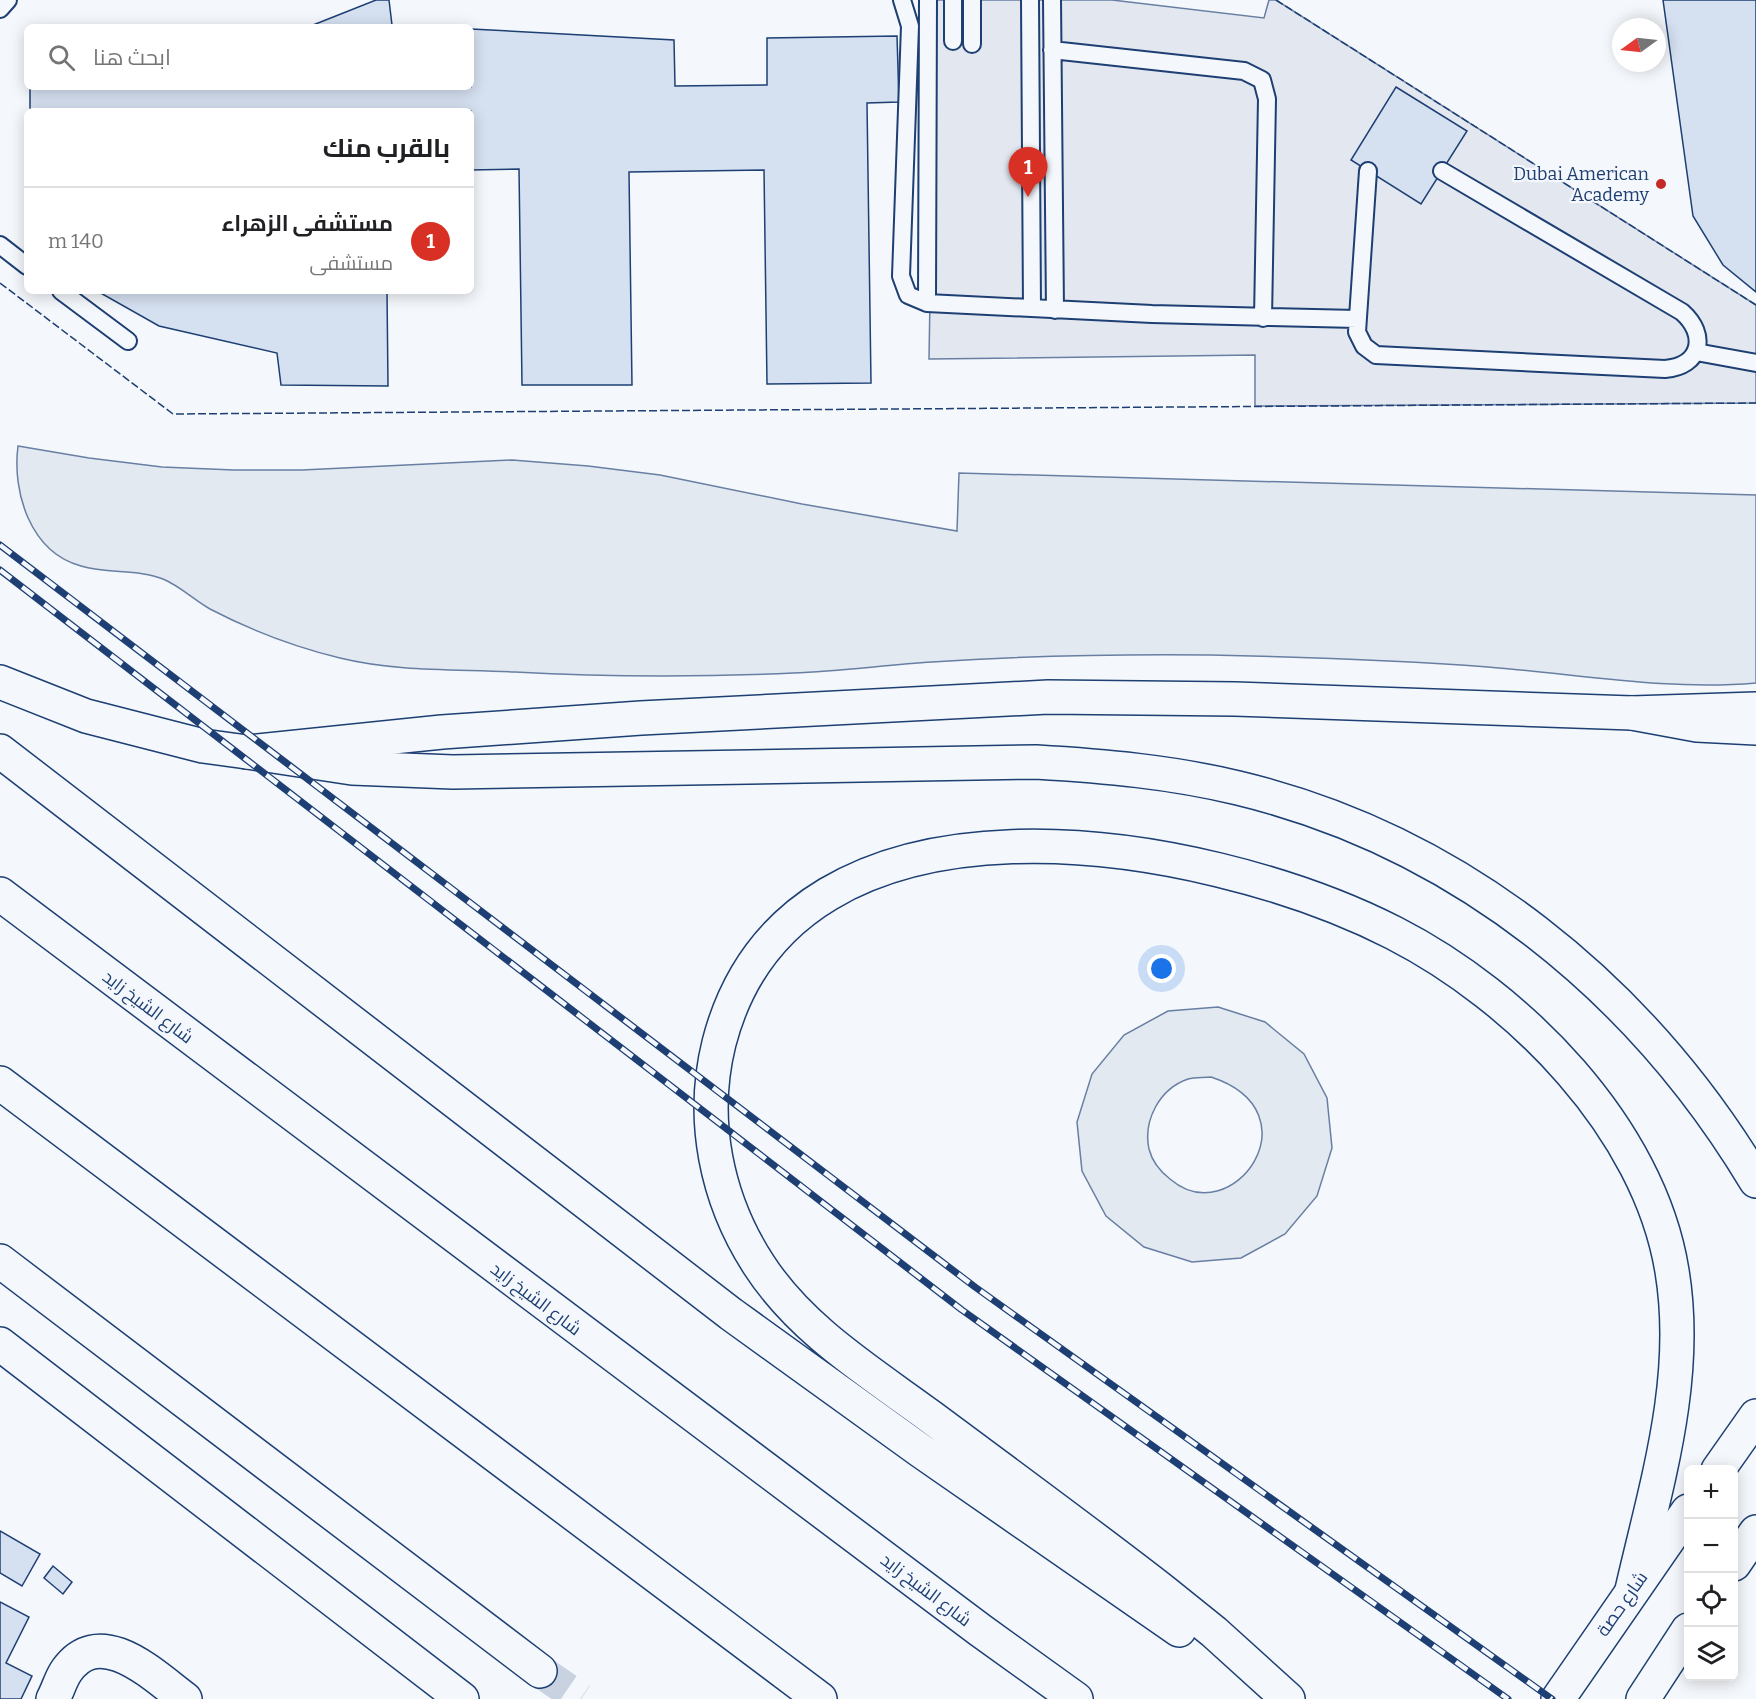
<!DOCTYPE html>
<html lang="ar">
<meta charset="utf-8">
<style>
:root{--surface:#fff;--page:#f2f2f2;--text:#202124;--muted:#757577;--line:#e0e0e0;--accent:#d93025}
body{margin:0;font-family:Bitter,Cairo,serif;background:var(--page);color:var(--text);direction:rtl}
.controls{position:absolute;right:18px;bottom:18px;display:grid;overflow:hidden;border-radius:9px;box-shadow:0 3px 15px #0003}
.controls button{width:54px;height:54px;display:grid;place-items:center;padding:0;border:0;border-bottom:2px solid var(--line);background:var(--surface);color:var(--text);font:30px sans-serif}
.compass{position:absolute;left:1612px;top:18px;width:54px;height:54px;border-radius:50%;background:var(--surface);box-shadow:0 3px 15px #0003;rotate:255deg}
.you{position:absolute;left:1162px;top:969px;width:21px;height:21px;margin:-15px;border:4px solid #fff;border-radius:50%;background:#1a73e8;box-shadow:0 0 0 9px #1a73e833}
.badge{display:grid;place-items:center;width:39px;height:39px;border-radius:50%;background:var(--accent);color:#fff;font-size:20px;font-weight:700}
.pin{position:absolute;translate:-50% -50px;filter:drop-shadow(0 2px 3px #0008)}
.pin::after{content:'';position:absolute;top:32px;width:21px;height:18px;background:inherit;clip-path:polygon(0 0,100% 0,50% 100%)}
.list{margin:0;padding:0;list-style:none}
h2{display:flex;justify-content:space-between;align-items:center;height:78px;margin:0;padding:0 24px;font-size:26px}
h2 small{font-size:20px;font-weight:400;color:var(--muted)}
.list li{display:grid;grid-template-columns:39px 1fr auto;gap:18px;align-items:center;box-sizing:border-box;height:108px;padding:0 24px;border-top:2px solid var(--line)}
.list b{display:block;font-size:22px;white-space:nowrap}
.list p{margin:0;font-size:20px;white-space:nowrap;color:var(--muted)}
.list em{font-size:20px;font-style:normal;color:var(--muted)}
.icon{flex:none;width:33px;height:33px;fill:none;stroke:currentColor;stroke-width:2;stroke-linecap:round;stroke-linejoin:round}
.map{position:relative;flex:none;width:1756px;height:1699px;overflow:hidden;direction:ltr}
.search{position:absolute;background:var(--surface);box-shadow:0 3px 15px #0003;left:24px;top:24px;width:450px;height:66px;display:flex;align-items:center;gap:15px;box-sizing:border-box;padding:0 21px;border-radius:9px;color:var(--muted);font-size:22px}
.panel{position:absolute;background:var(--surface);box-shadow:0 3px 15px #0003;left:24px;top:108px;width:450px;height:186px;border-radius:9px;direction:rtl}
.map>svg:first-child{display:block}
</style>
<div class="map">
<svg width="1756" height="1699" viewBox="0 0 1756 1699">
<rect width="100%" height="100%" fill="#f4f7fb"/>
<path fill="#e3e9f0" stroke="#687fa3" stroke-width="1.5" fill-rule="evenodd" d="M18 446 89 458 162 467 234 470H302L512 460 588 466 660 475 802 504 957 531 959 473 1756 495V683C1667 691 1577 674 1488 667 1396 660 1303 657 1210 655 1118 654 1024 656 932 662 886 665 840 671 793 673 701 677 608 677 515 672 457 669 397 672 340 658 295 647 252 631 210 609 194 600 180 586 163 579 139 569 107 574 81 566 30 552 12 492 18 446Z
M1218 1007 1265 1022 1304 1054 1327 1098 1332 1148 1317 1196 1285 1234 1241 1258 1192 1262 1144 1247 1106 1216 1082 1171 1077 1122 1092 1074 1124 1035 1168 1011ZM1211 1077C1318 1112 1233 1233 1170 1179 1161 1172 1152 1161 1149 1149 1143 1121 1159 1089 1188 1079 1195 1077 1204 1078 1211 1077Z"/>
<path fill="#e3e8f0" stroke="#687fa3" stroke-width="1.5" d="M935 0H1112L1264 18 1269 0H1276L1756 305V403L1255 406V355L929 359Z"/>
<path fill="#d5e0f0" stroke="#1d3f73" stroke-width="1.5" d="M376 0H389L392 25 430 27H308Z
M1663 0H1756V292L1723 265 1693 216Z
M471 29 674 40 675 86 767 85V38L897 36 899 102 867 103 871 383 767 384 764 170 629 172 632 385H522L519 169 471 170V111H30V87H471Z
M1396 87 1467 131 1421 204 1351 160Z
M97 291H387L388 386 281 385 277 353 159 326Z
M0 1531 40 1554 22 1586 0 1573Z
M53 1566 72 1582 63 1594 44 1578Z
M0 1602 29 1617 6 1663 32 1676 21 1699H0Z"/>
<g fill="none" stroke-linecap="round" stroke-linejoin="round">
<path stroke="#c9d2e0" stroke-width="33" stroke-dasharray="33 16" stroke-linecap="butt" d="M540 1671 581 1699"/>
<g stroke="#1d3f73" stroke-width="20">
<path id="service" d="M902 0 910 26 901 276 908 295 927 303 1152 314 1357 319
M953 0V41
M972 0V44
M1030 0 1032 308
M1052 0 1055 310
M0 9 8 0
M1052 50 1244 71 1262 80 1267 99 1263 318
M1368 171 1357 332 1364 346 1376 355 1665 369C1701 366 1708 335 1682 312L1442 171
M0 245 27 266
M61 291 128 341
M927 303 928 0
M1696 352 1756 363"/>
</g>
<g stroke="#1d3f73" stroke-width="36">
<path id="minor" d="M53 1699C58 1690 61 1678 67 1670 101 1623 154 1676 185 1699"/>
</g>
<g stroke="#1d3f73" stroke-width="36">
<path id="secondary" d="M0 682 86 716 203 746 247 752 442 732 641 718 1048 697 1235 699 1632 713 1756 709
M0 1261 540 1671"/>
</g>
<g stroke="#1d3f73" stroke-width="36">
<path id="primary" d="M1632 713 1697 725 1756 728
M247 752 352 768 453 772 1036 762C1104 766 1172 772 1238 788 1459 841 1640 988 1756 1181
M1718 1470 1756 1416
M1734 1564 1756 1532
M1558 1699 1688 1511
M1643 1699 1688 1630"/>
</g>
<g stroke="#1d3f73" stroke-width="36">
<path id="motorway" d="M0 751 731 1314 921 1451 1179 1630
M0 894 980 1630 1076 1699
M0 1083 820 1699
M0 1344 462 1699
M1288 1699 1214 1632 1163 1591C1087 1532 1009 1475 931 1417 870 1372 801 1330 759 1265 716 1199 700 1119 719 1043 791 763 1204 836 1394 933 1519 997 1649 1128 1672 1271 1690 1379 1656 1485 1632 1590"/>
</g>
<use href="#service" stroke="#f4f7fb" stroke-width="16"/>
<use href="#minor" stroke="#f4f7fb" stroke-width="33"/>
<use href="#secondary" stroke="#f4f7fb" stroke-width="33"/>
<use href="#primary" stroke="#f4f7fb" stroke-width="33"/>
<use href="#motorway" stroke="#f4f7fb" stroke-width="33"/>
<g stroke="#1d3f73" stroke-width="7">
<path id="rail" d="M0 545 975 1287 1552 1699
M0 570 962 1310 1508 1699"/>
</g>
<use href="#rail" stroke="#f4f7fb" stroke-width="4.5" stroke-dasharray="14" stroke-linecap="butt"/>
<path stroke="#1d3f73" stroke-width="1.5" stroke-dasharray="8 3" stroke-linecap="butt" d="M1276 0 1756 305
M0 283 173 414 1756 403"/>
</g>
<circle fill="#c62828" stroke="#f4f7fb" stroke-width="2" cx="1661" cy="184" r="6"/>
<g text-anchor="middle" stroke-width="4.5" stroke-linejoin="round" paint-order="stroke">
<g font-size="18" fill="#1d3f73" stroke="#f4f7fb" text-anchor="end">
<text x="1649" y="180">Dubai American<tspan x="1649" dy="21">Academy</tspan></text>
</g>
<g font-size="18" fill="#1d3f73" stroke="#f4f7fb">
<text transform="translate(148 1007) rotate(37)" y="6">شارع الشيخ زايد</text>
<text transform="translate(536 1299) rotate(37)" y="6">شارع الشيخ زايد</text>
<text transform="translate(926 1590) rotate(37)" y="6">شارع الشيخ زايد</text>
<text transform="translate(1622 1604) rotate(-55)" y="6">شارع حصة</text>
</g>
</g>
</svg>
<div class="controls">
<button>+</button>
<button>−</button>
<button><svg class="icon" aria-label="locate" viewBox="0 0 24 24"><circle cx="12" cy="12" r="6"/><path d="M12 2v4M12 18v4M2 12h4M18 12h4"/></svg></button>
<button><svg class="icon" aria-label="layers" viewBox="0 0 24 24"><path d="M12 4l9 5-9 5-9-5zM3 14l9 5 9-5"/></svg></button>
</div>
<svg class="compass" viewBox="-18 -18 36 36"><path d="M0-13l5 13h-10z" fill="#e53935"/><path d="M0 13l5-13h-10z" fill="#757577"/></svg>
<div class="you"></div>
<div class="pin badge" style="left:1028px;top:197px">1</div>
<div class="search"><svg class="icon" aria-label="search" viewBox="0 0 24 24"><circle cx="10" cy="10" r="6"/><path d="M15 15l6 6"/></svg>ابحث هنا</div>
<section class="panel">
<h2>بالقرب منك<small></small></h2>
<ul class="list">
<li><span class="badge">1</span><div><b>مستشفى الزهراء</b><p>مستشفى</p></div><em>140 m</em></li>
</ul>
</section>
</div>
